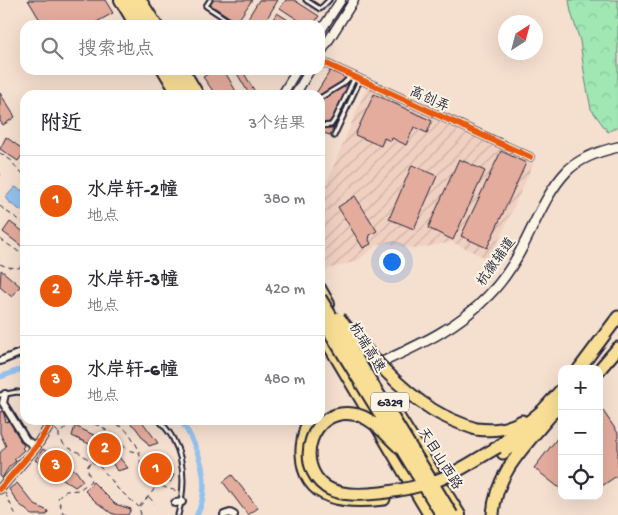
<!DOCTYPE html>
<html lang="zh">
<meta charset="utf-8">
<style>
:root{--surface:#fff;--page:#f2f2f3;--text:#2b2b33;--muted:#7c7c81;--line:#e1e1e2;--accent:#ea580c}
body{margin:0;font-family:"Gochi Hand","LXGW WenKai TC",sans-serif;background:var(--page);color:var(--text)}
.controls{position:absolute;right:15px;bottom:15px;display:grid;overflow:hidden;border-radius:10px;box-shadow:0 5px 20px #0002}
.controls button{width:45px;height:45px;display:grid;place-items:center;padding:0;border:0;border-bottom:1px solid var(--line);background:var(--surface);color:var(--text);font:25px sans-serif}
.compass{position:absolute;left:498px;top:15px;width:45px;height:45px;border-radius:50%;background:var(--surface);box-shadow:0 5px 20px #0002;rotate:36deg}
.you{position:absolute;left:391px;top:261px;width:18px;height:18px;margin:-12px;border:4px solid #fff;border-radius:50%;background:#1a73e8;box-shadow:0 0 0 8px #1a73e833}
.badge{display:grid;place-items:center;width:32px;height:32px;border-radius:50%;background:var(--accent);color:#fff;font-size:16px;font-weight:700}
.pin{position:absolute;translate:-50% -50%;border:2px solid #fff;box-shadow:0 1px 5px #0006}
.list{margin:0;padding:0;list-style:none}
h2{display:flex;justify-content:space-between;align-items:center;height:65px;margin:0;padding:0 20px;font-size:21px}
h2 small{font-size:16px;font-weight:400;color:var(--muted)}
.list li{display:grid;grid-template-columns:32px 1fr auto;gap:15px;align-items:center;box-sizing:border-box;height:90px;padding:0 20px;border-top:1px solid var(--line)}
.list b{display:block;font-size:19px;white-space:nowrap}
.list p{margin:0;font-size:16px;white-space:nowrap;color:var(--muted)}
.list em{font-size:16px;font-style:normal;color:var(--muted)}
.icon{flex:none;width:28px;height:28px;fill:none;stroke:currentColor;stroke-width:2;stroke-linecap:round;stroke-linejoin:round}
.map{position:relative;flex:none;width:618px;height:515px;overflow:hidden}
.search{position:absolute;background:var(--surface);box-shadow:0 5px 20px #0002;left:20px;top:20px;width:305px;height:55px;display:flex;align-items:center;gap:12px;box-sizing:border-box;padding:0 18px;border-radius:15px;color:var(--muted);font-size:19px}
.panel{position:absolute;background:var(--surface);box-shadow:0 5px 20px #0002;left:20px;top:90px;width:305px;height:335px;border-radius:15px}
.map>svg:first-child{display:block}
</style>
<div class="map">
<svg width="618" height="515" viewBox="0 0 618 515">
<defs>
<pattern id="industrial-furrows" width="10" height="10" patternUnits="userSpaceOnUse" patternTransform="scale(1.25)"><rect width="10" height="10" fill="#f0d0c0"/><path d="M-1 1l2-2M0 10L10 0M9 11l2-2" fill="none" stroke="#ceb2a6"/></pattern>
<pattern id="forest-crowns" width="20" height="18" patternUnits="userSpaceOnUse" patternTransform="scale(1.25)"><rect width="20" height="18" fill="#a0e7b4"/><path d="M2 6a3 3 0 1 1 6 0M12 15a3 3 0 1 1 6 0" fill="none" stroke="#8ac69c"/></pattern>
</defs>
<rect width="100%" height="100%" fill="#f5dfcf"/>
<filter id="ink" filterUnits="userSpaceOnUse"><feTurbulence type="fractalNoise" baseFrequency=".02" numOctaves="2"/><feDisplacementMap in="SourceGraphic" scale="10" xChannelSelector="R" yChannelSelector="G"/><feConvolveMatrix kernelMatrix="1 2 1 2 8 2 1 2 1" color-interpolation-filters="sRGB"/></filter>
<g filter="url(#ink)">
<path fill="url(#industrial-furrows)" d="M367 86 534 162 494 251 486 258 452 242 415 249 386 243 377 245 357 261 320 271V199Z"/>
<path fill="url(#forest-crowns)" stroke="#618478" d="M569 0H618V126L608 132 591 109 585 78 580 41 571 12Z"/>
<path fill="#94c2ee" stroke="#6682a6" d="M15 187 25 192V213L11 204 6 197Z"/>
<g fill="none" stroke-linecap="round" stroke-linejoin="round">
<path stroke="#94c2ee" stroke-width="5.5" d="M0 377 25 368
M181 420C199 449 213 482 197 515"/>
</g>
<path fill="#e4ac9d" stroke="#22223b" d="M28 0H105L113 13 91 25H43Z
M211 0H252L237 22 209 4Z
M259 0H278L263 25H252L246 21Z
M286 0H294L319 16 313 25H306L280 8Z
M277 13 296 25 270 24Z
M214 70H224L238 95H216L203 77Z
M235 70H242L257 95H247L249 94Z
M330 71 356 81 330 135 320 132V95H315Z
M0 93 15 117 3 125 0 121Z
M374 94 432 121 427 133 414 127 406 145 392 138 391 141 384 138 381 146 355 135Z
M6 137 25 151 18 161 0 149Z
M501 151 526 163 487 248 461 236Z
M459 159 485 171 453 240 428 228Z
M412 165 437 176 414 229 389 219Z
M355 196 377 231 370 235 369 240 371 244 363 248 338 207Z
M10 222 25 233 24 248 3 232Z
M1 270 20 286 12 297 0 287Z
M599 405 618 433V475L599 488Z
M3 411 6 422 9 421 21 438 19 439 24 446 22 448 24 450 14 459 16 461 9 467 2 478 0 476V453L6 446 0 433V412Z
M126 420H141L158 443 149 446 135 427Z
M75 426 102 439 114 451 128 468 117 471 109 457 96 447 72 436Z
M562 432V490L534 468Z
M43 449 76 471 83 481 75 487 35 460Z
M149 457 174 475 170 482 162 477 163 475 156 472 153 473 143 466Z
M232 475 258 508 248 515 223 482Z
M93 482 115 504 131 509 128 515H117L111 513 95 501 85 491Z
M17 483 35 505 48 511 47 515H32L18 503 9 489Z"/>
<g fill="none" stroke-linecap="round" stroke-linejoin="round">
<g stroke="#22223b" stroke-width="7">
<path id="service" d="M210 0 206 6 235 25
M306 0 320 9 329 0
M320 98 343 84 351 76
M320 126 331 125 335 119 355 77
M334 136 360 80
M0 395 17 392 25 393
M159 420C164 426 170 432 173 439 186 463 185 489 178 515"/>
</g>
<g stroke="#22223b" stroke-width="10">
<path id="minor" d="M320 61 530 157
M0 361 25 351
M5 394 3 403 26 440 36 447
M175 503 182 502
M224 515 230 513 234 515"/>
</g>
<g stroke="#22223b" stroke-width="11">
<path id="tertiary" d="M320 32 341 0
M320 54 354 0
M282 95 297 70
M295 95 310 70
M0 489 36 447 53 420"/>
</g>
<g stroke="#22223b" stroke-width="12">
<path id="secondary" d="M369 368C410 349 456 330 488 296 502 282 514 264 523 246 536 221 547 192 567 171 580 158 600 151 618 147"/>
</g>
<g stroke="#22223b" stroke-width="14">
<path id="trunk" d="M120 0 135 25
M163 70 178 95
M320 288 329 304
M320 331 429 515
M396 412 460 515"/>
</g>
<g stroke="#22223b" stroke-width="15">
<path id="motorway" d="M130 0 145 25
M140 0 156 25
M172 70 187 95
M183 70 198 95
M579 369 618 317
M599 370 618 348
M308 420C305 431 301 443 302 454 304 503 348 503 384 499
M476 429C493 431 506 430 522 421
M498 447 543 410 562 389
M503 453 562 405
M493 515C495 474 525 446 550 416"/>
</g>
<path stroke="#22223b" stroke-width="1" stroke-dasharray="5 4" stroke-linecap="butt" d="M238 70 242 76
M0 153 12 161 16 168 25 175
M0 173V176
M0 206C8 214 17 217 25 224
M0 239 25 256
M0 264 7 267 19 268 25 261
M77 420 86 421 102 427 118 439 127 450 140 453C138 477 157 487 178 491
M109 420C113 423 115 424 120 426 129 430 136 444 140 452
M55 429 59 433 70 425 73 420
M59 433V437L65 446 78 452 100 467 110 478 117 488 139 507
M5 493 16 515
M149 497 155 504
M63 513 70 515
M61 515 63 513 58 498 66 491 79 490 91 481 87 468 89 464 92 463
M141 515 139 507 153 491 156 483"/>
<use href="#service" stroke="#fcf5e5" stroke-width="3"/>
<use href="#minor" stroke="#fcf5e5" stroke-width="6"/>
<use href="#tertiary" stroke="#fcf5e5" stroke-width="8"/>
<use href="#secondary" stroke="#fcf5e5" stroke-width="9"/>
<use href="#trunk" stroke="#f9df96" stroke-width="10"/>
<use href="#motorway" stroke="#f9df96" stroke-width="11"/>
<g stroke="#22223b" stroke-width="15" stroke-linecap="butt">
<path id="motorway-bridge" d="M320 298 452 515
M320 316 442 515
M339 318C367 352 396 387 433 410 446 418 461 424 476 429
M399 447C386 435 371 416 353 414 312 407 293 464 326 487 350 503 412 489 438 480 459 472 478 458 498 447"/>
</g>
<use href="#motorway-bridge" stroke="#f9df96" stroke-width="11"/>
<g stroke="#fcf5e5" stroke-width="9">
<path id="cycleway" d="M320 61 530 157
M0 489 36 447 53 420"/>
</g>
<use href="#cycleway" stroke="#e8590c" stroke-width="6"/>
</g>
</g>
<g text-anchor="middle" stroke-width="4" stroke-linejoin="round" paint-order="stroke">
<rect fill="#fcf5e5" stroke="#63616e" stroke-width="1" x="371" y="392.5" width="38" height="19" rx="4"/>
<g font-size="12" font-weight="bold" fill="#22223b">
<text x="390" y="406">G329</text>
</g>
<g font-size="14" fill="#22223b" stroke="#fcf5e5">
<text transform="translate(430 98) rotate(24)" y="5">高创弄</text>
<text transform="translate(495 261) rotate(-55)" y="5">杭徽辅道</text>
<text transform="translate(368 347) rotate(59)" y="5">杭瑞高速</text>
<text transform="translate(441 458) rotate(58)" y="5">天目山西路</text>
</g>
</g>
</svg>
<div class="controls">
<button>+</button>
<button>−</button>
<button><svg class="icon" aria-label="locate" viewBox="0 0 24 24"><circle cx="12" cy="12" r="6"/><path d="M12 2v4M12 18v4M2 12h4M18 12h4"/></svg></button>
</div>
<svg class="compass" viewBox="-18 -18 36 36"><path d="M0-13l5 13h-10z" fill="#e53935"/><path d="M0 13l5-13h-10z" fill="#7c7c81"/></svg>
<div class="you"></div>
<div class="pin badge" style="left:156px;top:469px">1</div>
<div class="pin badge" style="left:105px;top:449px">2</div>
<div class="pin badge" style="left:56px;top:466px">3</div>
<div class="search"><svg class="icon" aria-label="search" viewBox="0 0 24 24"><circle cx="10" cy="10" r="6"/><path d="M15 15l6 6"/></svg>搜索地点</div>
<section class="panel">
<h2>附近<small>3个结果</small></h2>
<ul class="list">
<li><span class="badge">1</span><div><b>水岸轩-2幢</b><p>地点</p></div><em>380 m</em></li>
<li><span class="badge">2</span><div><b>水岸轩-3幢</b><p>地点</p></div><em>420 m</em></li>
<li><span class="badge">3</span><div><b>水岸轩-6幢</b><p>地点</p></div><em>480 m</em></li>
</ul>
</section>
</div>
